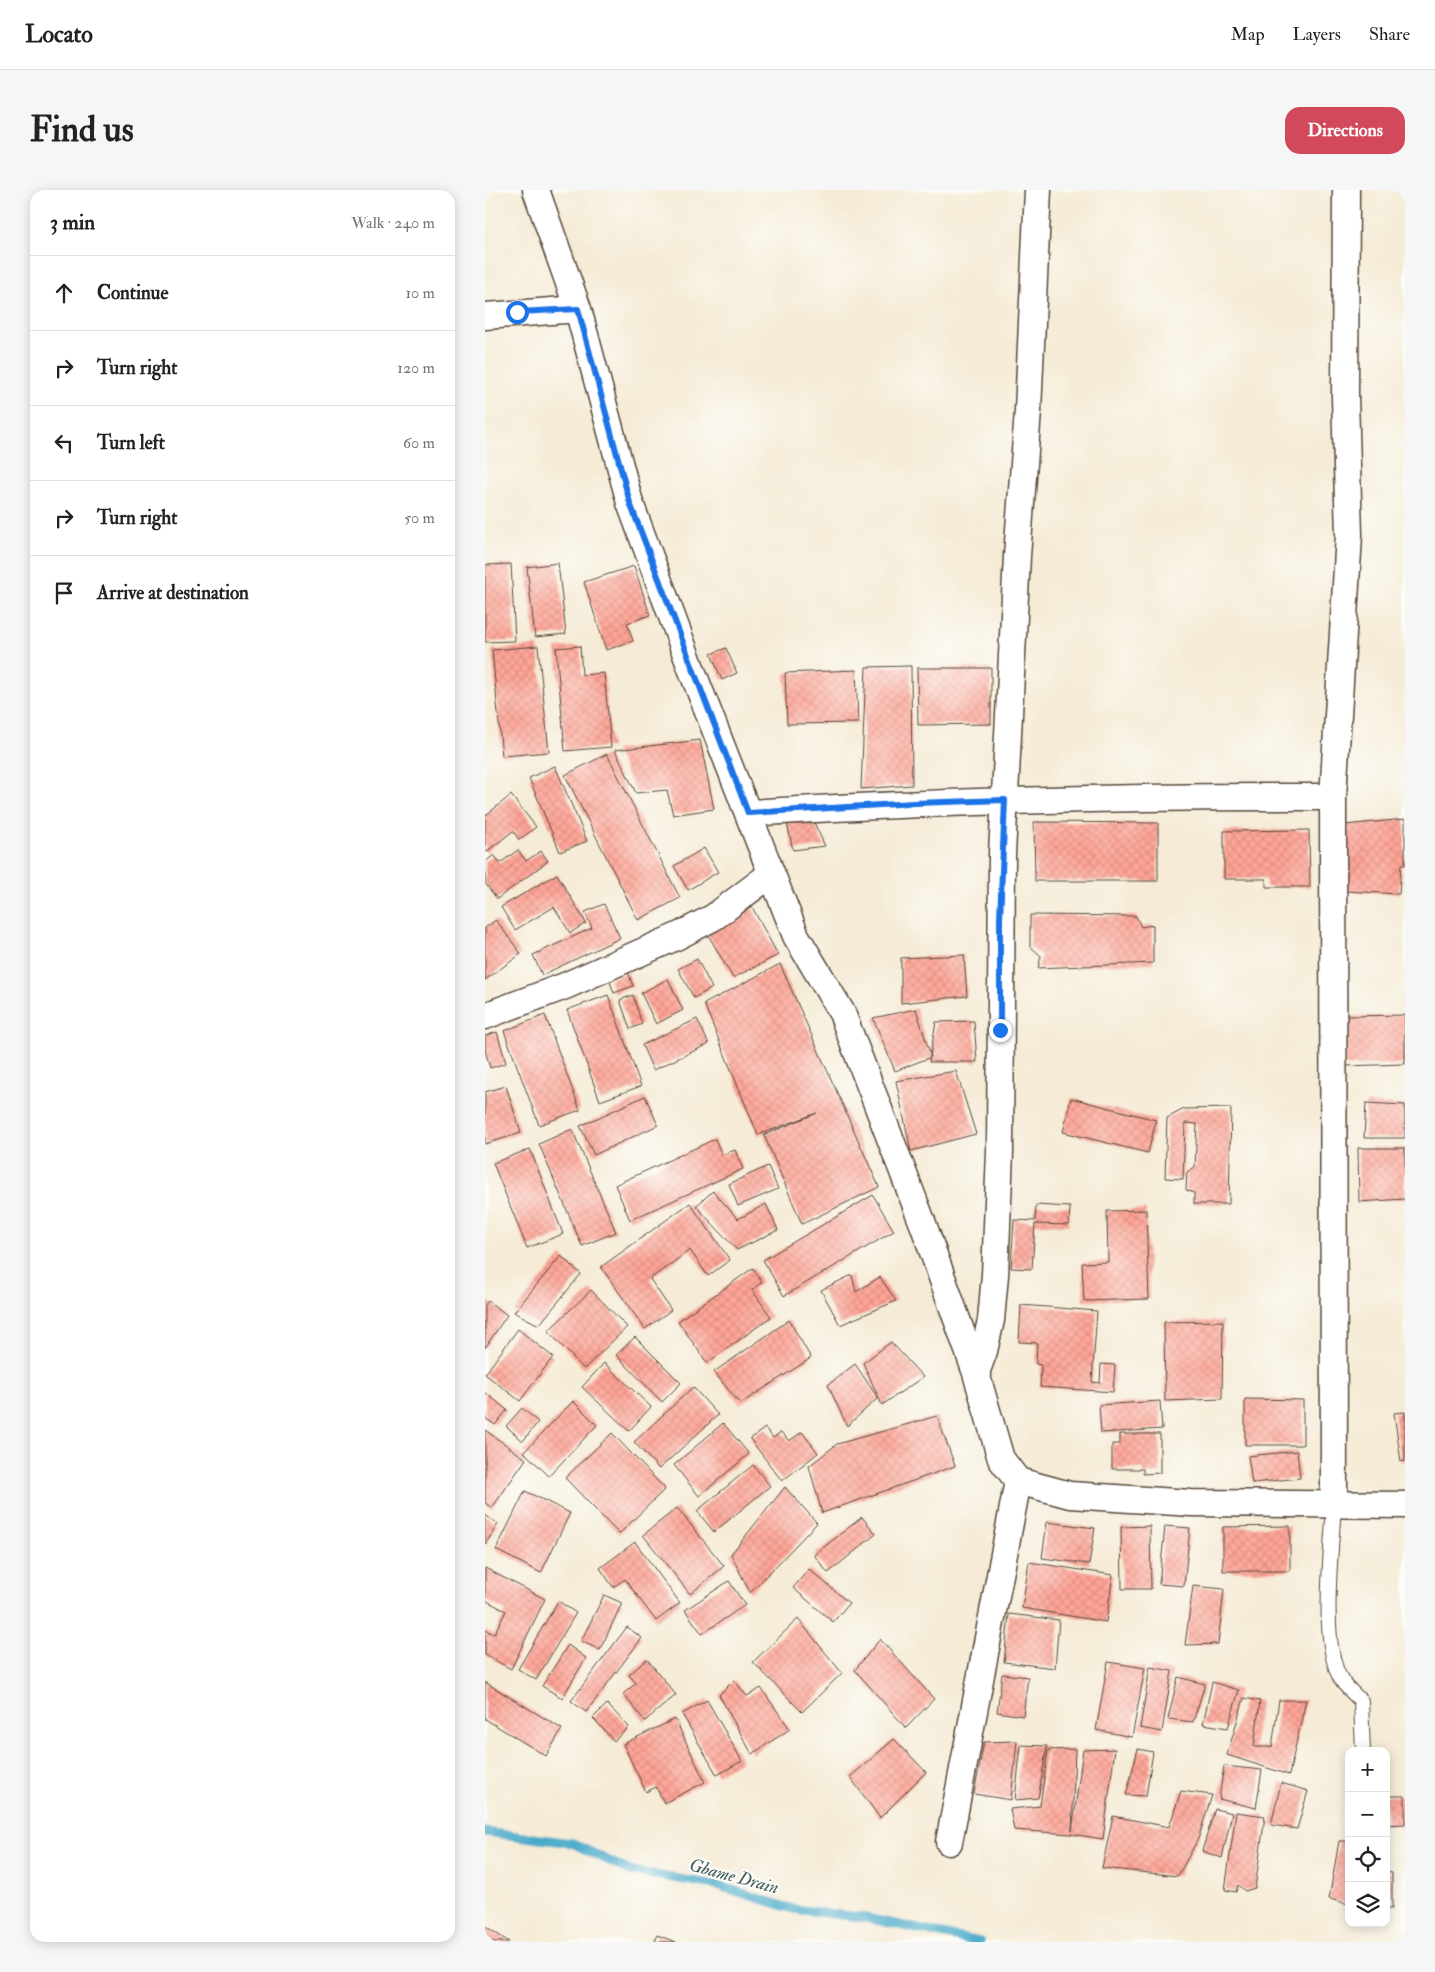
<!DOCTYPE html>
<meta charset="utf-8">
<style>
:root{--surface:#fff;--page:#f6f6f6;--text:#222;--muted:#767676;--line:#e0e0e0;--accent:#d1495b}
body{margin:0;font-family:"IM FELL Double Pica",serif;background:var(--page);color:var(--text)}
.controls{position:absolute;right:15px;bottom:15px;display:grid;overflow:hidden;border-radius:10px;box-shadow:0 2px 12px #0003}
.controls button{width:45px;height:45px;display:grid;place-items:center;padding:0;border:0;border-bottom:1px solid var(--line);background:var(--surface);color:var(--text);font:25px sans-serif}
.stop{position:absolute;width:15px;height:15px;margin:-11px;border:4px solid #1a73e8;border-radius:50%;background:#fff}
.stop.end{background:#1a73e8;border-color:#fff;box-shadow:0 1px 5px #0008}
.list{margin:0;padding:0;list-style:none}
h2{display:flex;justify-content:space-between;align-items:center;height:65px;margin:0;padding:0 20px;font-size:21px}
h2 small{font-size:16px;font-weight:400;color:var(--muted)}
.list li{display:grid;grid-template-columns:32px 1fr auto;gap:15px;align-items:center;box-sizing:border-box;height:75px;padding:0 20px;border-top:1px solid var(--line)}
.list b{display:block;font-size:19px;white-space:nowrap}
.list em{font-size:16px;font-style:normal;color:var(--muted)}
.icon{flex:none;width:28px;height:28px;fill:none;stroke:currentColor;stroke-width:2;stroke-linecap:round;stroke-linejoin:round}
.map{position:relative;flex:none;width:920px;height:1752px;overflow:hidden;border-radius:15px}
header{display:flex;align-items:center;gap:30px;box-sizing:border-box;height:70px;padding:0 25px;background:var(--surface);border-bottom:1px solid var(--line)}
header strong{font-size:24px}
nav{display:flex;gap:28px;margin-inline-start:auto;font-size:18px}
.intro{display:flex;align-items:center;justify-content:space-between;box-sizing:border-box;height:120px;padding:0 30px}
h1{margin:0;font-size:35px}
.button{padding:12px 22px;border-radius:15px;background:var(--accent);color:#fff;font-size:18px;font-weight:700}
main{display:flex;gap:30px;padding:0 30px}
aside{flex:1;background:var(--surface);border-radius:15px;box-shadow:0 2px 12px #0003}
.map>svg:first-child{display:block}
</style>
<header>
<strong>Locato</strong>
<nav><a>Map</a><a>Layers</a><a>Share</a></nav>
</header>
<div class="intro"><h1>Find us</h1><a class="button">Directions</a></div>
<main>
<aside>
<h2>3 min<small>Walk · 240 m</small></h2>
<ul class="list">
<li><svg class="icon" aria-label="ahead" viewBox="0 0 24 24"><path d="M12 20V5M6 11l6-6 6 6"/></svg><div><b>Continue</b></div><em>10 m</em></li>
<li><svg class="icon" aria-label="right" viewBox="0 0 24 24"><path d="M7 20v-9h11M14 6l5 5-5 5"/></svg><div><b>Turn right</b></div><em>120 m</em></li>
<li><svg class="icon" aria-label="left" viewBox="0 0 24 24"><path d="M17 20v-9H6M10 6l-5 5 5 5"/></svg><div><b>Turn left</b></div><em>60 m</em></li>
<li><svg class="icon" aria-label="right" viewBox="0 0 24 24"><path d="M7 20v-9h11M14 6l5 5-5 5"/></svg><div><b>Turn right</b></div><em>50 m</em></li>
<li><svg class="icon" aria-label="arrive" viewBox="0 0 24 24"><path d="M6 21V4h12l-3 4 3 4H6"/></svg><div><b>Arrive at destination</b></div></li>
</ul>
</aside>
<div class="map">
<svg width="920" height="1752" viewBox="0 0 920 1752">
<defs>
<pattern id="building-cross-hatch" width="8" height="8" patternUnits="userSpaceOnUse" patternTransform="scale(1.25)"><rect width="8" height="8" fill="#ffa597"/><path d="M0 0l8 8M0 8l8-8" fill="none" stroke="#db8e82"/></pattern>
</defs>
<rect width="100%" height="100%" fill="#fdfcf7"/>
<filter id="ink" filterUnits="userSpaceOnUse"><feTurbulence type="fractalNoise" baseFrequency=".02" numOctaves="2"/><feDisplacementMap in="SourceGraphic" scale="10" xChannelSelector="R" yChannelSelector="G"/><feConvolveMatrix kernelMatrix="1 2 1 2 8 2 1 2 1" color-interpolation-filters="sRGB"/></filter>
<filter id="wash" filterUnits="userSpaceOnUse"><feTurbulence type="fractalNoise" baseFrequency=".0096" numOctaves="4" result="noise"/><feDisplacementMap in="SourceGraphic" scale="20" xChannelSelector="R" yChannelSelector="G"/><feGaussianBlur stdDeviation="1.12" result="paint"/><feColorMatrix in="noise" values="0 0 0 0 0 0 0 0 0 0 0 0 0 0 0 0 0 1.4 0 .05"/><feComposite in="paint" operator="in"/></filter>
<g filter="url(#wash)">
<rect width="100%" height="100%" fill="#f5ebd6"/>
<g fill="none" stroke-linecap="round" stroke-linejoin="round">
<path stroke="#4aaac9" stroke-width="9" d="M0 1642 87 1653 145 1681 231 1695 308 1719 381 1728 495 1752"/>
</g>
<g id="blocks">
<path fill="url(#building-cross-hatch)" d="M73 373 81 444 50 447 42 377Z
M26 374 30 451 0 452V375Z
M149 376 165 425 142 433 148 451 121 460 99 392Z
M53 456 64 562 17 566 7 460Z
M95 456 97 485 119 483 126 557 80 561 71 458Z
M241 458 252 483 237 490 226 464Z
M426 476 427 595 376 599 381 477Z
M432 478H506V534L433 535Z
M371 480 373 533 302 534 300 483Z
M215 550 229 619 188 625 182 600 151 603 130 560Z
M122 564 195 708 153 730 80 585Z
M70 576 102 651 75 662 44 588Z
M26 605 51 637 34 650 28 641 0 663V626Z
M325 624 340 656 308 660 301 629Z
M920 629V675H916L914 704 860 701V635Z
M549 632 673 633V691H550Z
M824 640 825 697H781V689H739V641Z
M219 658 233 682 203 700 189 676Z
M33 660 41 671 56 661 63 671 12 709 0 693V672L9 665 15 673Z
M72 684 101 733 85 743 69 717 30 740 16 717Z
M119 714 135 748 57 785 48 765 107 738 100 722Z
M267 717 293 765 248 788 222 743Z
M545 725 651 726 656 737 668 735V773L553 778 556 766 545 756Z
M11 730 36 764 0 790V738Z
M479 765 482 806 416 813V768Z
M212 769 227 798 209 808 193 779Z
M295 774 394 997 317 1034 279 945 332 923 273 945 219 814Z
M143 782 148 796 129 803 124 789Z
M183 789 198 820 171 834 156 803Z
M123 805 156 896 115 911 82 820Z
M148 805 157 834 145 839 135 810Z
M431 819 446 867 410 881 388 828Z
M60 825 95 920 54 935 19 841Z
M920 825V874L860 876 862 826Z
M212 829 224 854 168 880 157 855Z
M489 831 492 872H444L451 832Z
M12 842 21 873 5 878 0 860V846Z
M471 881 491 944 426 961 411 891Z
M21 896 36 943 0 954V902Z
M160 906 173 935 109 965 95 936Z
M586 908 671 930 663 963 578 942Z
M881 913 920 915V948H879Z
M746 918 744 1014H709V1003L701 1000 702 982 710 977 712 934 700 933 698 989 680 988 682 928 699 919Z
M87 939 131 1042 97 1056 54 954Z
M230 949 237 965 250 960 258 979 145 1030 130 995Z
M873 958H920V1009L874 1012Z
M45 959 78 1044 42 1058 8 973Z
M283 976 293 999 253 1016 244 994Z
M228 1001 253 1029 281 1014 293 1040 252 1060 211 1016Z
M388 1005 409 1041 299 1106 278 1070Z
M205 1013 245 1070 223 1086 205 1060 165 1089 186 1120 160 1139 116 1077Z
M551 1015 585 1017 584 1035 550 1034 547 1079 526 1078 529 1030 550 1031Z
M661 1020 664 1109 599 1111 597 1073 623 1072 622 1021Z
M76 1066 96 1084 54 1135 29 1122Z
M268 1078 277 1092 267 1100 286 1127 222 1173 193 1131Z
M367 1085 371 1102 395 1087 411 1111 355 1135 336 1100Z
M106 1100 142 1137 99 1179 63 1141Z
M3 1111 22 1125 0 1158V1115Z
M536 1115 612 1121 607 1192 615 1193 616 1174 630 1175 628 1202 555 1197 556 1175 551 1174 552 1153 534 1152Z
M304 1130 326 1168 255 1214 229 1182Z
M738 1131 737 1209 680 1211 679 1132Z
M33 1139 68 1167 35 1211 0 1184Z
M150 1147 196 1193 177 1212 131 1165Z
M406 1152 438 1187 397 1215 378 1173Z
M119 1173 166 1217 144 1241 97 1197Z
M370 1174 393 1208 362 1236 343 1195Z
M208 1197 233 1225 174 1279 149 1252Z
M0 1202 22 1220 10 1235 0 1228Z
M760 1209 818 1210V1255H760Z
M88 1211 112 1235 64 1286 39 1262Z
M675 1211 677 1239 616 1243 614 1215Z
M37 1218 53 1232 38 1251 21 1236Z
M920 1222V1271L916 1272 909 1223Z
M452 1226 470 1276 337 1323 324 1276 352 1254Z
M238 1233 264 1264 214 1306 189 1275Z
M280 1238 288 1248 296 1242 304 1251 317 1242 333 1263 297 1291 265 1249Z
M0 1240 41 1269 7 1318 0 1313Z
M127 1243 180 1299 134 1344 80 1288Z
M635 1244H675V1283L658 1284V1279H627V1254H635Z
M812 1261 815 1288 767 1293 763 1266Z
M268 1275 285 1296 229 1342 212 1321Z
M300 1297 332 1333 265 1403 246 1364Z
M40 1301 85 1323 56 1383 11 1360Z
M192 1318 239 1376 205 1404 158 1345Z
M0 1325 13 1334 0 1355Z
M377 1327 391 1344 343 1383 329 1365Z
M562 1332 610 1338 604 1374 557 1368Z
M665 1336 666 1399H637L636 1337Z
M680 1336 705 1338 699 1396 674 1394Z
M805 1336V1381H738V1337Z
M150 1352 195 1413 171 1431 140 1389 128 1397 115 1378Z
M544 1372 628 1385 621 1432 537 1418Z
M0 1378 60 1409 26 1479 0 1465V1440L9 1444 21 1421 0 1410Z
M324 1379 364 1413 348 1432 308 1398Z
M244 1391 260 1415 217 1444 200 1420Z
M708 1396 739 1399 733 1454 700 1455Z
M119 1405 137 1413 115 1460 96 1451Z
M73 1411 91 1423 51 1490 33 1479Z
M524 1424 574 1430 570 1478 519 1472Z
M313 1429 357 1483 317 1522 268 1472Z
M142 1437 157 1448 101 1522 86 1511Z
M395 1449 449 1509 421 1538 370 1480Z
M83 1455 101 1468 77 1508 57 1496Z
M162 1469 191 1505 160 1531 138 1504 151 1493 144 1485Z
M623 1472 660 1478 647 1547 611 1540Z
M665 1477 687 1481 677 1542 655 1538Z
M517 1484 543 1487 538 1526 512 1522Z
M693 1487 720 1494 708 1532 683 1529Z
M249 1490 262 1506 276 1498 305 1539 267 1564 234 1505Z
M0 1492 77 1539 61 1566 0 1529Z
M727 1492 754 1500 743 1538 718 1534Z
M759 1508 775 1511 769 1557H787L794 1510H821L804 1585 742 1565Z
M222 1510 257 1571 232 1585 197 1524Z
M122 1514 144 1537 129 1551 108 1528Z
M190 1529 220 1592 179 1613 171 1597 161 1602 138 1554Z
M409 1549 441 1582 395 1628 365 1587Z
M532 1551 526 1610 489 1604 499 1552Z
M536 1555 562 1556 553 1608 530 1610Z
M590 1559 587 1641 598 1560 630 1559 618 1649 586 1644 529 1640 525 1619 555 1616 563 1560Z
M653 1559 668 1562 661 1606 641 1605Z
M739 1576 777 1580 771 1618 734 1609Z
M796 1593 823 1601 812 1639 786 1635Z
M696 1601 727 1605 713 1649 693 1686 617 1678 628 1626 684 1637Z
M901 1606H920V1634L901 1635Z
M730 1619 747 1623 737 1668 717 1661Z
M751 1622 780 1626 770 1698 760 1701 753 1695 751 1702 740 1700Z
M854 1651H864V1714L844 1709Z
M901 1682 907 1683V1719H901Z
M0 1736 24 1752H0Z
M172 1745 191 1752H170Z"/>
</g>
</g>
<g filter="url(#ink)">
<use href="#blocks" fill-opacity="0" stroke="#57473a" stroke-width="1"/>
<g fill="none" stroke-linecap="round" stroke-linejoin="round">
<g stroke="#57473a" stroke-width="16">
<path id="service" d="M849 1314C847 1357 834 1456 857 1491 862 1498 870 1505 876 1511L878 1561"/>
</g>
<g stroke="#57473a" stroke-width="29">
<path id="minor" d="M51 0 93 119 145 313 206 478 311 746 357 823 438 1034 491 1183 516 1269 533 1291 585 1305 706 1313 920 1315
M0 126 93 119
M263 623C458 611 652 606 848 607
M0 826 80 796 193 746 229 727 286 684
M491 1183 499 1161 506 1130 510 1085 515 962 517 664 532 366 543 221 553 0
M849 1314 848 607 864 345 860 207 861 0
M464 1652 533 1291"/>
</g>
<use href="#service" stroke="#fff" stroke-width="14"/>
<use href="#minor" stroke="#fff" stroke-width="26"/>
</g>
</g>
<g fill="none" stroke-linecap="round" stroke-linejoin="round" filter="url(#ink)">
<path stroke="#1a73e8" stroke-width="6" d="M32 122 93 119 145 313 263 623 429 613 520 610 515 729V840"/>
</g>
<g text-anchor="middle" stroke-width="4.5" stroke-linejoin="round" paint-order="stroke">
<g font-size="18" font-style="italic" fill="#415d62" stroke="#fdfcf7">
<text transform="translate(249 1686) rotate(15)" y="6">Gbame Drain</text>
</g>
</g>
</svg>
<div class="controls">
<button>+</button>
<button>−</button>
<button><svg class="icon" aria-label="locate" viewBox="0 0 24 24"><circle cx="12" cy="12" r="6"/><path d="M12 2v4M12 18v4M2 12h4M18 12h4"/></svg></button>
<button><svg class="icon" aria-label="layers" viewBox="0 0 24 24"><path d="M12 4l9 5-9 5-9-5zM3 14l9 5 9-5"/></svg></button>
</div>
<div class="stop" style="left:32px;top:122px"></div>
<div class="stop end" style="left:515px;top:840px"></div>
</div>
</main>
